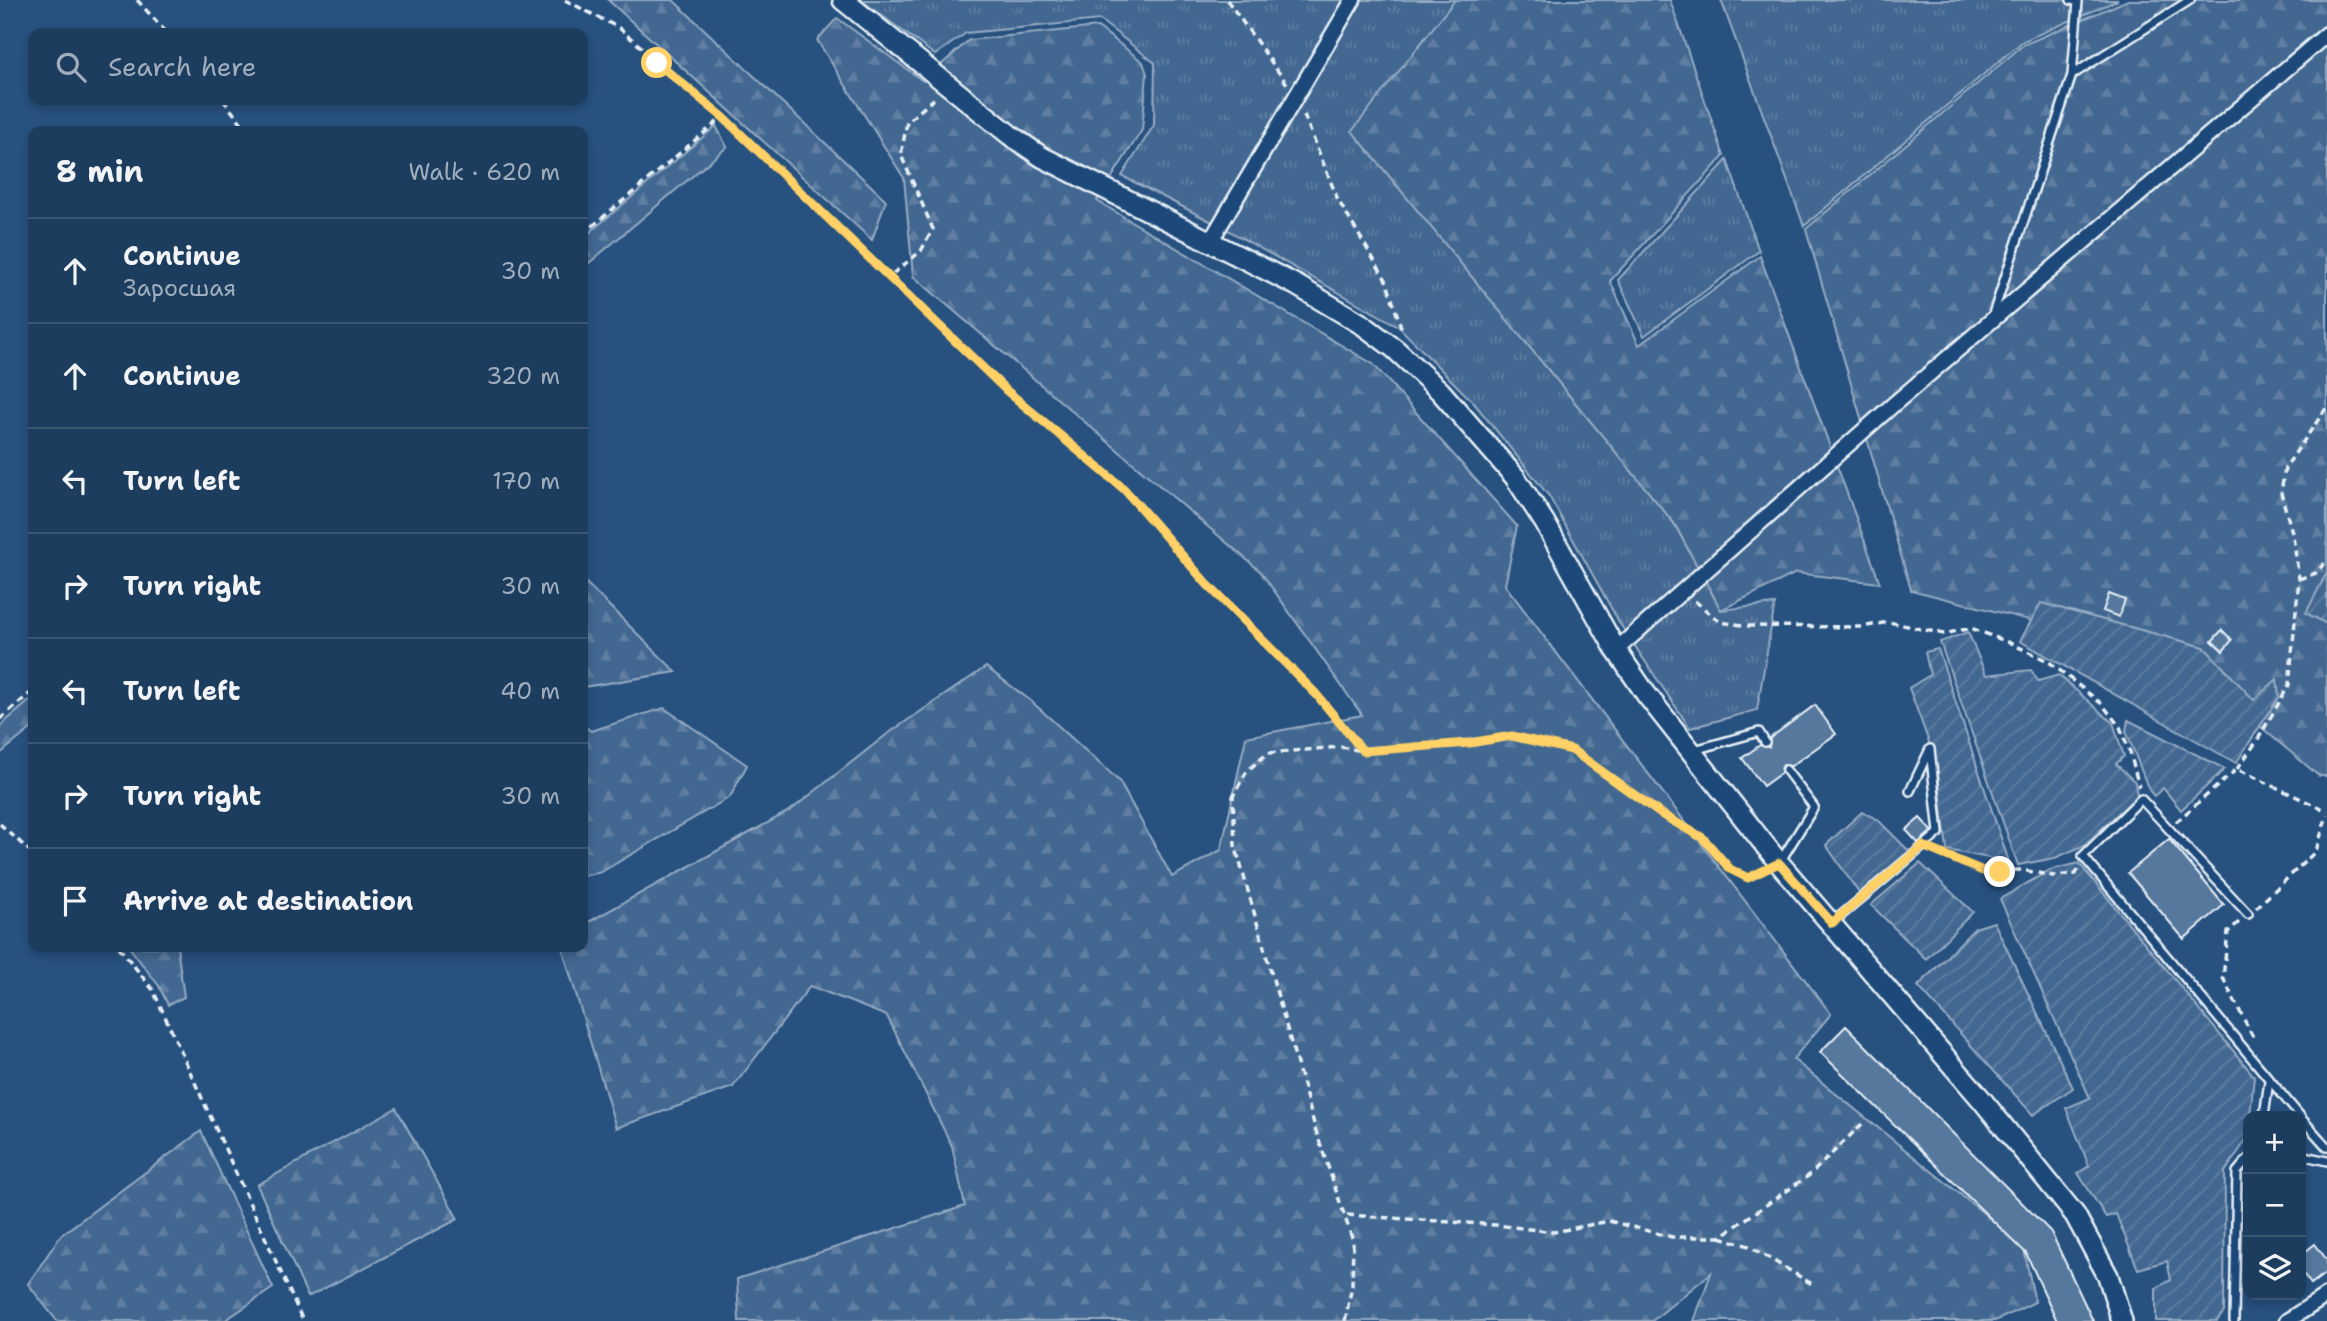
<!DOCTYPE html>
<meta charset="utf-8">
<style>
:root{--surface:#1d3d5f;--page:#2a4868;--text:#f1f3f6;--muted:#a0aebd;--line:#3b5674}
body{margin:0;font-family:"Shantell Sans",sans-serif;background:var(--page);color:var(--text)}
.controls{position:absolute;right:21px;bottom:21px;display:grid;overflow:hidden;border-radius:14px;box-shadow:0 4px 10px #0003}
.controls button{width:63px;height:63px;display:grid;place-items:center;padding:0;border:0;border-bottom:2px solid var(--line);background:var(--surface);color:var(--text);font:35px sans-serif}
.stop{position:absolute;width:21px;height:21px;margin:-16px;border:5px solid #ffd166;border-radius:50%;background:#fff}
.stop.end{background:#ffd166;border-color:#fff;box-shadow:0 2px 7px #0008}
.list{margin:0;padding:0;list-style:none}
h2{display:flex;justify-content:space-between;align-items:center;height:91px;margin:0;padding:0 28px;font-size:30px}
h2 small{font-size:23px;font-weight:400;color:var(--muted)}
.list li{display:grid;grid-template-columns:46px 1fr auto;gap:21px;align-items:center;box-sizing:border-box;height:105px;padding:0 28px;border-top:2px solid var(--line)}
.list b{display:block;font-size:26px;white-space:nowrap}
.list p{margin:0;font-size:23px;white-space:nowrap;color:var(--muted)}
.list em{font-size:23px;font-style:normal;color:var(--muted)}
.icon{flex:none;width:38px;height:38px;fill:none;stroke:currentColor;stroke-width:2;stroke-linecap:round;stroke-linejoin:round}
.map{position:relative;flex:none;width:2327px;height:1321px;overflow:hidden}
.search{position:absolute;background:var(--surface);box-shadow:0 4px 10px #0003;left:28px;top:28px;width:560px;height:77px;display:flex;align-items:center;gap:18px;box-sizing:border-box;padding:0 24px;border-radius:14px;color:var(--muted);font-size:26px}
.panel{position:absolute;background:var(--surface);box-shadow:0 4px 10px #0003;left:28px;top:126px;width:560px;height:826px;border-radius:14px}
.map>svg:first-child{display:block}
</style>
<div class="map">
<svg width="2327" height="1321" viewBox="0 0 2327 1321">
<defs>
<pattern id="grass-tufts" width="24" height="20" patternUnits="userSpaceOnUse" patternTransform="scale(1.75)"><rect width="24" height="20" fill="#436891"/><path d="M3 7l-1-3M5 7V3M7 7l1-3M15 17l-1-3M17 17v-4M19 17l1-3" fill="none" stroke="#5e7ea1"/></pattern>
<pattern id="forest-firs" width="22" height="20" patternUnits="userSpaceOnUse" patternTransform="scale(1.75)"><rect width="22" height="20" fill="#436891"/><path d="M5 1l3.5 6h-7zM16 11l3.5 6h-7z" fill="#5e7ea1"/></pattern>
<pattern id="garden-furrows" width="10" height="10" patternUnits="userSpaceOnUse" patternTransform="scale(1.75)"><rect width="10" height="10" fill="#436891"/><path d="M-1 1l2-2M0 10L10 0M9 11l2-2" fill="none" stroke="#5e7ea1"/></pattern>
</defs>
<rect width="100%" height="100%" fill="#27517f"/>
<filter id="ink" filterUnits="userSpaceOnUse"><feTurbulence type="fractalNoise" baseFrequency=".0143" numOctaves="2"/><feDisplacementMap in="SourceGraphic" scale="14" xChannelSelector="R" yChannelSelector="G"/><feConvolveMatrix kernelMatrix="1 2 1 2 8 2 1 2 1" color-interpolation-filters="sRGB"/></filter>
<g filter="url(#ink)">
<path fill="url(#grass-tufts)" stroke="#96acc4" stroke-width="2" d="M861 0H1455L1353 131 1674 523 1721 610 1775 604 1757 710 1690 728 1620 624 1549 496 1474 403 1398 326 1224 228 1122 176 1154 125 1155 63 1100 20 966 33 935 55Z
M1721 0H2118L2023 41 1804 226Z
M1727 160 1759 251 1644 336 1618 280Z"/>
<path fill="url(#forest-firs)" stroke="#96acc4" stroke-width="2" d="M608 0H673L886 200 872 240Z
M1455 0H1670L1724 156 1610 281 1639 345 1760 256 1880 583 1796 573 1721 610 1674 523 1352 131Z
M2128 0H2327V776H2319L2179 658 1911 590 1806 229 2023 45Z
M837 18 923 81 969 40 1098 27 1143 62 1147 74 1142 130 1097 201 1373 364 1517 526 1505 585 1831 1014 1793 1059 2023 1245 2035 1302 1995 1321H1694L1711 1273 1652 1321H739L737 1279 965 1206 952 1146 887 1016 810 986 733 1087 616 1128 562 947H583V925L791 810 886 735 986 667 1031 701 1119 781 1172 877 1221 850 1246 737 1362 715 1260 571 913 276 904 178 817 40Z
M716 126 727 147 583 268V238Z
M583 580 676 672 583 687Z
M33 698V727L0 754V726Z
M664 708 747 765 730 797 601 872 583 876V725L591 731Z
M129 947H177L184 997 168 1005 159 986Z
M396 1108 458 1219 308 1297 257 1185Z
M201 1131 273 1288 224 1321H57L28 1284 61 1235Z"/>
<path fill="url(#garden-furrows)" stroke="#96acc4" stroke-width="2" d="M2327 572V624L2306 613Z
M2041 603 2204 647 2254 700 2277 679 2279 697 2236 763 2020 641Z
M1968 632 1986 675 2031 670 2038 681 2059 675 2113 723 2124 756 2116 764 2135 782 2137 796 2083 846 2055 858 2018 865 1940 642Z
M1938 649 2009 862 1947 850 1937 764 1909 688 1930 675 1925 652Z
M2128 720 2225 769 2181 810 2163 788 2154 796 2149 790 2126 731Z
M1862 812 1877 819 1909 851 1859 893 1826 845Z
M1920 863 1973 912 1926 959 1871 905Z
M2079 863 2254 1076 2248 1137 2225 1172 2224 1312 2217 1321H2156V1288L2171 1280 2167 1261 2138 1269 2116 1214 2106 1217 2078 1173 2089 1166 2066 1108 2090 1098 2000 899 2050 870Z
M1994 922 2073 1088 2033 1115 1918 986 1975 928Z"/>
<path fill="#57789d" stroke="#e8f1f8" stroke-width="2" d="M2109 594 2125 600 2119 617 2103 611Z
M2222 630 2232 640 2223 651 2212 641Z
M1815 705 1836 734 1791 766 1783 765 1781 773 1763 786 1742 758 1760 745 1769 747 1770 738Z
M1920 818 1932 831 1918 843 1906 830Z
M2169 839 2224 905 2184 939 2128 873Z
M1846 1026 2051 1232 2093 1321H2057L2026 1253 1820 1052Z
M2315 1244 2327 1260V1272L2311 1284 2301 1271V1255Z"/>
<g fill="none" stroke-linecap="round" stroke-linejoin="round">
<g stroke="#e8f1f8" stroke-width="12">
<path id="service" d="M2072 75 2190 0
M1993 314 2072 75 2078 2 2071 0
M1694 750 1759 732 1765 742
M1780 862 1814 807 1786 770
M2248 914 2141 799 2083 856 2300 1116
M1832 923 1939 833 1930 749 1910 791
M2264 1116 2269 1081
M2301 1118 2327 1147
M2301 1155 2327 1161
M2234 1321 2237 1172 2248 1159"/>
</g>
<g stroke="#e8f1f8" stroke-width="19">
<path id="minor" d="M1210 242 1353 0
M1616 650 1894 404 2327 34
M2287 1321 2327 1295"/>
</g>
<g stroke="#e8f1f8" stroke-width="24">
<path id="tertiary" d="M843 0 1010 135 1042 157 1296 285 1363 325 1395 349 1440 391 1515 477 1545 523 1616 650 1646 694 1779 863 1982 1100 2075 1215 2108 1276 2122 1321"/>
</g>
<path stroke="#e8f1f8" stroke-width="3.5" stroke-dasharray="7 5" stroke-linecap="butt" d="M137 0 167 33
M565 0 619 28 723 117 890 276 921 251 933 229 901 155 907 122 936 97
M1227 0 1287 84
M223 100 248 131
M1304 115 1338 200 1386 280 1402 330
M583 234 723 117
M890 276 1007 391 1124 489 1207 584 1316 693 1362 749
M2299 579 2316 573 2327 560
M1695 601 1720 622 1749 626 1861 627 1889 622 1944 634 1971 628 2010 643 2048 661 2102 704 2120 727 2130 752 2139 787
M0 719 33 691
M2237 769 2257 741 2289 685 2299 579 2293 536 2281 493 2285 468 2327 407
M2176 822 2237 769 2327 811
M0 824 33 854
M1934 851 1983 871 2023 870 2053 876 2076 874 2079 868
M2256 908 2316 851 2327 815
M2239 922 2228 932 2223 978 2255 1041
M119 947 153 990 303 1321
M1347 1215 1496 1225 1554 1232 1609 1221 1672 1237H1720L1811 1174 1863 1123
M1720 1237 1749 1246 1812 1284
M1345 1321 1352 1286 1353 1241 1316 1131 1235 845 1233 796 1247 771 1268 753 1341 747 1363 751 1402 748 1512 736 1571 750 1661 814 1703 838 1730 869 1748 878 1762 872"/>
<use href="#service" stroke="#1f4a7a" stroke-width="7"/>
<use href="#minor" stroke="#1f4a7a" stroke-width="14"/>
<use href="#tertiary" stroke="#1f4a7a" stroke-width="19"/>
</g>
</g>
<g fill="none" stroke-linecap="round" stroke-linejoin="round" filter="url(#ink)">
<path stroke="#ffd166" stroke-width="9" d="M657 63 723 117 1007 391 1124 489 1207 584 1316 694 1363 751 1469 743 1512 736 1572 750 1661 814 1703 838 1730 869 1748 878 1779 863 1832 923 1923 846 1983 871 2000 872"/>
</g>
</svg>
<div class="controls">
<button>+</button>
<button>−</button>
<button><svg class="icon" aria-label="layers" viewBox="0 0 24 24"><path d="M12 4l9 5-9 5-9-5zM3 14l9 5 9-5"/></svg></button>
</div>
<div class="stop" style="left:657px;top:63px"></div>
<div class="stop end" style="left:2000px;top:872px"></div>
<div class="search"><svg class="icon" aria-label="search" viewBox="0 0 24 24"><circle cx="10" cy="10" r="6"/><path d="M15 15l6 6"/></svg>Search here</div>
<section class="panel">
<h2>8 min<small>Walk · 620 m</small></h2>
<ul class="list">
<li><svg class="icon" aria-label="ahead" viewBox="0 0 24 24"><path d="M12 20V5M6 11l6-6 6 6"/></svg><div><b>Continue</b><p>Заросшая</p></div><em>30 m</em></li>
<li><svg class="icon" aria-label="ahead" viewBox="0 0 24 24"><path d="M12 20V5M6 11l6-6 6 6"/></svg><div><b>Continue</b></div><em>320 m</em></li>
<li><svg class="icon" aria-label="left" viewBox="0 0 24 24"><path d="M17 20v-9H6M10 6l-5 5 5 5"/></svg><div><b>Turn left</b></div><em>170 m</em></li>
<li><svg class="icon" aria-label="right" viewBox="0 0 24 24"><path d="M7 20v-9h11M14 6l5 5-5 5"/></svg><div><b>Turn right</b></div><em>30 m</em></li>
<li><svg class="icon" aria-label="left" viewBox="0 0 24 24"><path d="M17 20v-9H6M10 6l-5 5 5 5"/></svg><div><b>Turn left</b></div><em>40 m</em></li>
<li><svg class="icon" aria-label="right" viewBox="0 0 24 24"><path d="M7 20v-9h11M14 6l5 5-5 5"/></svg><div><b>Turn right</b></div><em>30 m</em></li>
<li><svg class="icon" aria-label="arrive" viewBox="0 0 24 24"><path d="M6 21V4h12l-3 4 3 4H6"/></svg><div><b>Arrive at destination</b></div></li>
</ul>
</section>
</div>
